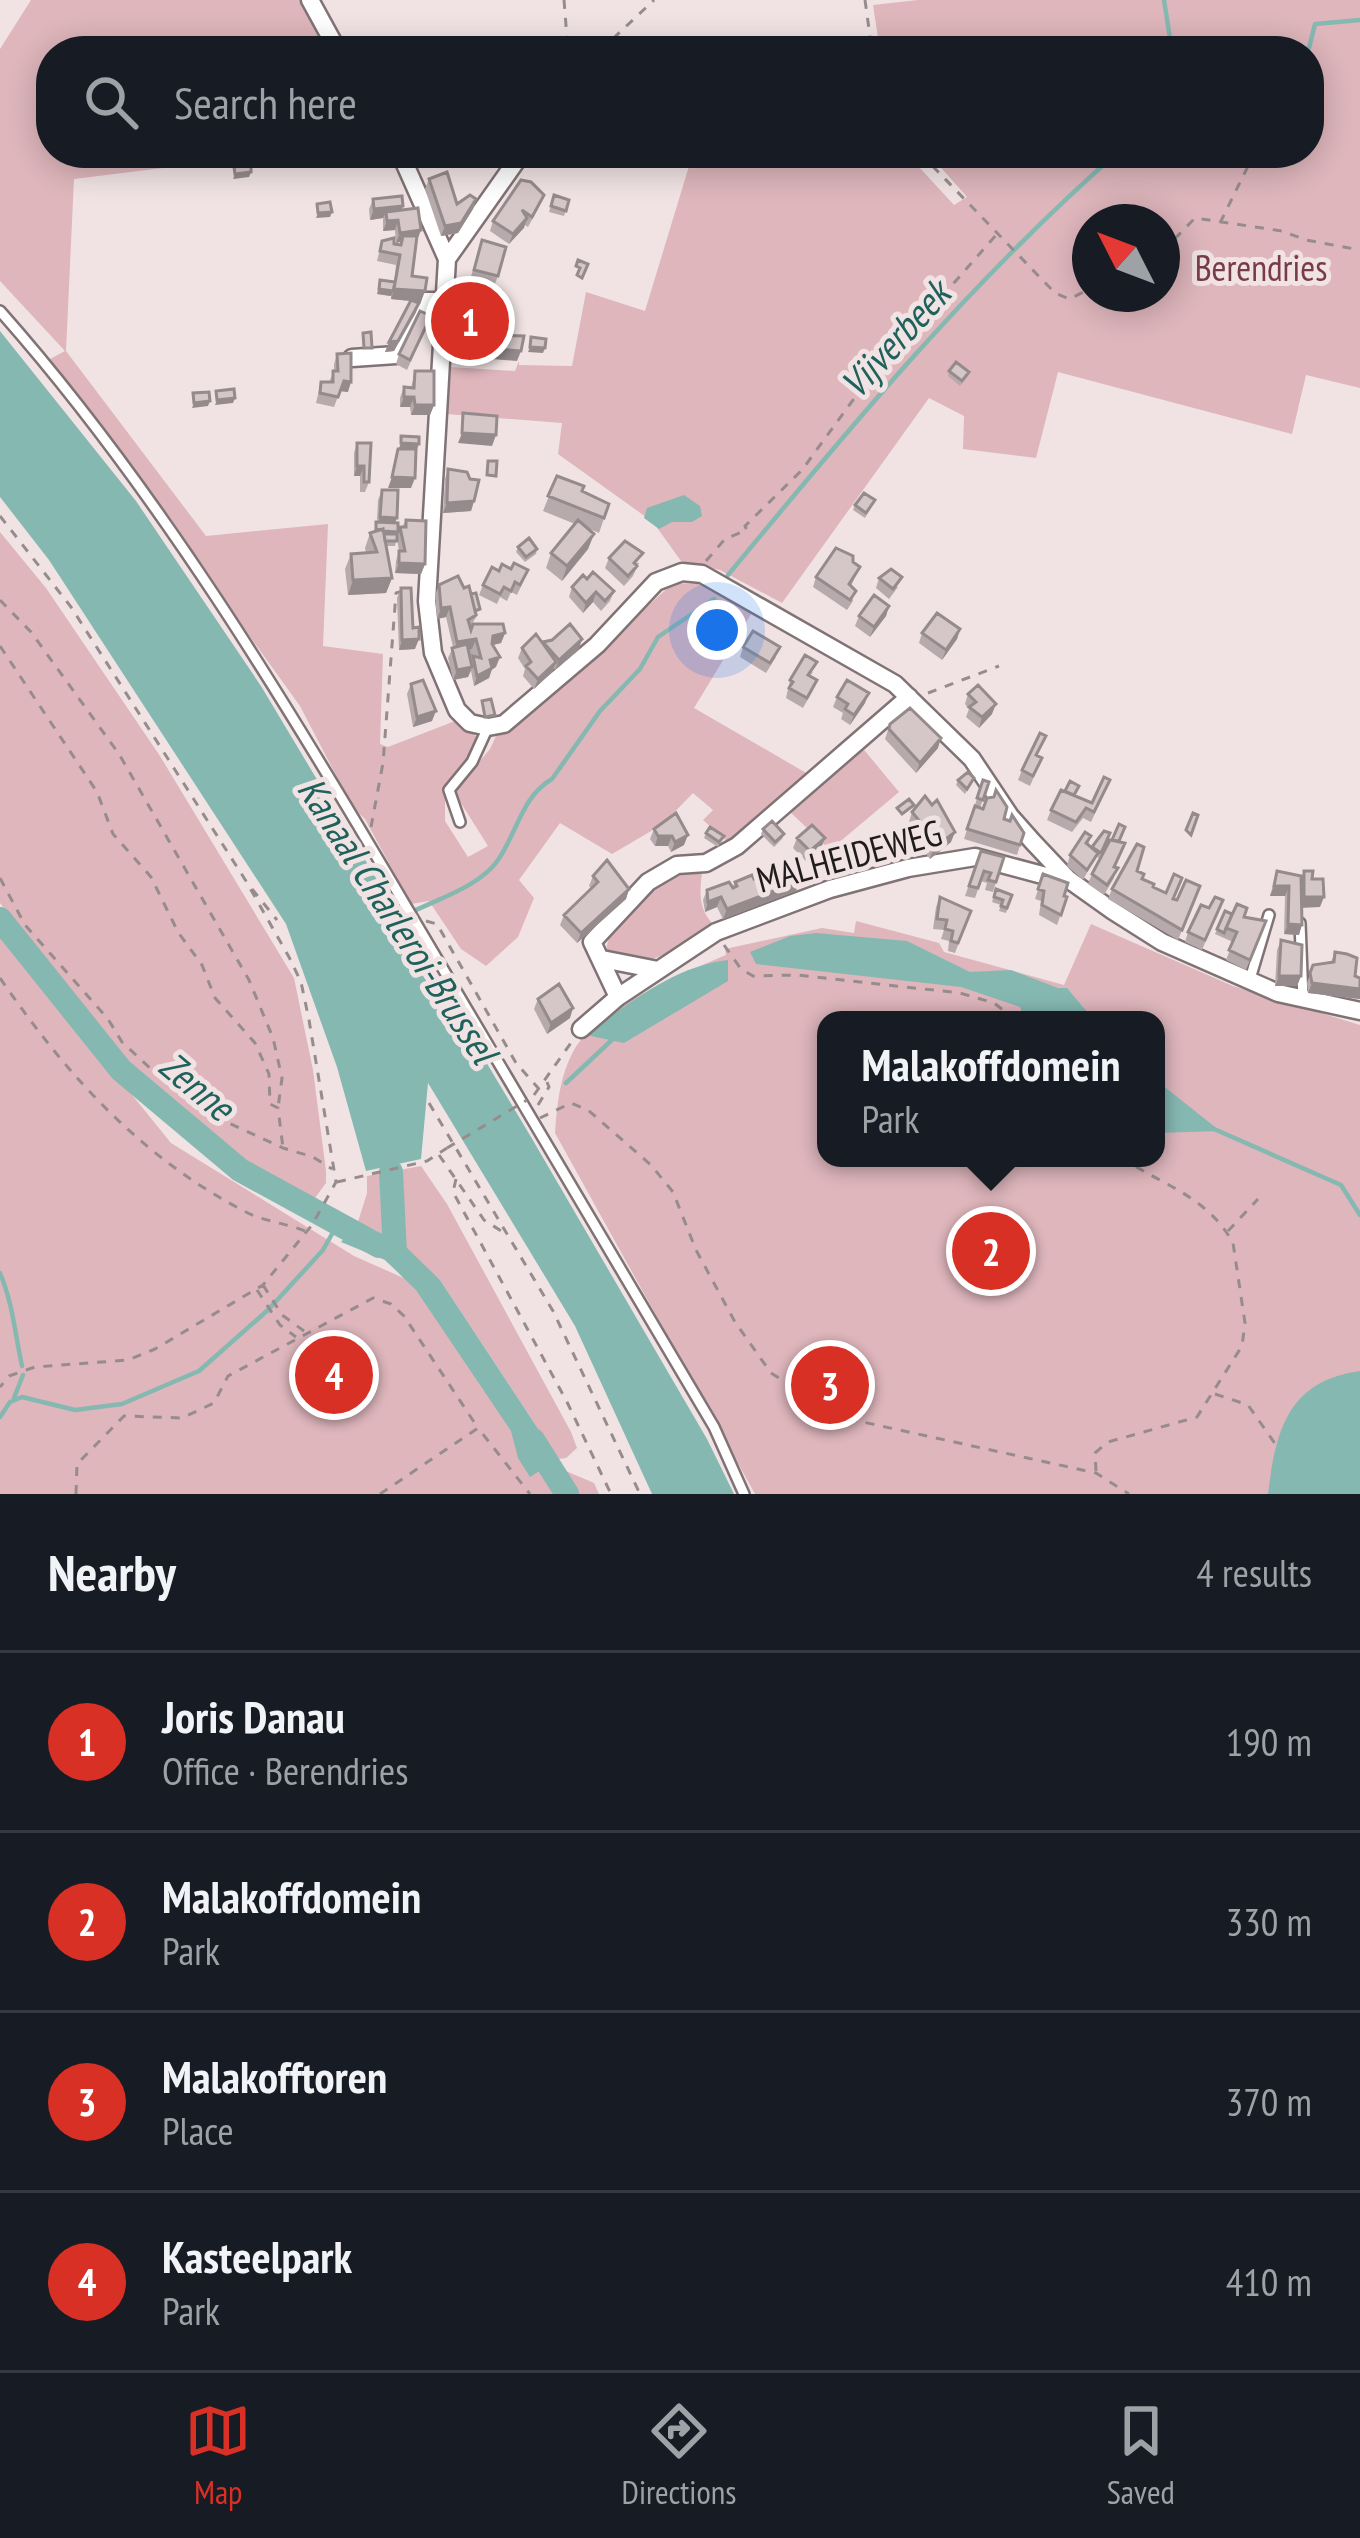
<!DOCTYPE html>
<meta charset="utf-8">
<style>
:root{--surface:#171b24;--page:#242831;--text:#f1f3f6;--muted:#9ea1a6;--line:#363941;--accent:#d93025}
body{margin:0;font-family:"PT Sans Narrow",sans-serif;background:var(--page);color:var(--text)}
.compass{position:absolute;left:1072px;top:204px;width:108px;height:108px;border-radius:50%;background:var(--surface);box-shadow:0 6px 30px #0003;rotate:312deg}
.you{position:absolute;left:717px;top:630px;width:42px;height:42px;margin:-30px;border:9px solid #fff;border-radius:50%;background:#1a73e8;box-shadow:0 0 0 18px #1a73e833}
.badge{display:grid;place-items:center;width:78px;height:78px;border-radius:50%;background:var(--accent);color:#fff;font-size:39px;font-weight:700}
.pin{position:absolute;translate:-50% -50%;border:6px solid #fff;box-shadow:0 3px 12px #0006}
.popup{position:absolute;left:817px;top:1011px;width:348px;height:156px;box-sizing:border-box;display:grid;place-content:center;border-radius:24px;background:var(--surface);filter:drop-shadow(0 3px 9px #0005);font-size:39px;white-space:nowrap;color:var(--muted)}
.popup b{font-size:45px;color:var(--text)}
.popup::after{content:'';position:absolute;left:50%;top:100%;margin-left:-24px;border:24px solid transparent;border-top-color:var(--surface)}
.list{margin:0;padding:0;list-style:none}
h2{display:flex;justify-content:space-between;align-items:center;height:156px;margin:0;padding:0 48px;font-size:51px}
h2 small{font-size:39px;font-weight:400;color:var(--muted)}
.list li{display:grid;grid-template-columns:78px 1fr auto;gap:36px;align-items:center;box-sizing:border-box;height:180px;padding:0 48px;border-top:3px solid var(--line)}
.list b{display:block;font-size:45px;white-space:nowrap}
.list p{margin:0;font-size:39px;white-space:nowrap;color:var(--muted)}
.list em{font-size:39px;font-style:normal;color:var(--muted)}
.icon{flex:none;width:66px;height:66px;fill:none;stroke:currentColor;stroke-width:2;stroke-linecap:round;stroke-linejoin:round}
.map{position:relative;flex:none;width:1360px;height:1494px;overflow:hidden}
.search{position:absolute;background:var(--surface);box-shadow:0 6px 30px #0003;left:36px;right:36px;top:36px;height:132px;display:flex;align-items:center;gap:30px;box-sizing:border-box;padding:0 42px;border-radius:48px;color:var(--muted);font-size:45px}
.sheet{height:876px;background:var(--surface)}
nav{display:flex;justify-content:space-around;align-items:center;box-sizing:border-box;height:168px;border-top:3px solid var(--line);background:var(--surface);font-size:33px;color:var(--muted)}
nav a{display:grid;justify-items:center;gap:6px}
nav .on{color:var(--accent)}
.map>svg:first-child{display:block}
</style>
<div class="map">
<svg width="1360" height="1494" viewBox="0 0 1360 1494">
<rect width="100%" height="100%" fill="#f1e3e4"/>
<path fill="#deb6bc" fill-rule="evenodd" d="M31 0H302L331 51H51V153H284L74 179 66 351 206 536 328 524 323 646 383 654 380 744 388 747 455 721 477 737 463 766 445 788V821L468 857 488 846 454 792 490 749 497 734 514 728 673 583 703 584 753 611 694 708 808 774 730 844 703 820 713 810 693 793 663 824 612 854 560 823 519 880 534 898 518 937 486 966 461 949 429 901 411 904 365 819 353 808 300 706 50 359 65 351 0 281V49Z
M918 0H1360V388L1306 375 1292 434 1058 372 1036 458 963 449 964 416 929 398 782 603 720 570 681 561 653 522 558 454 562 423 447 414 450 367 515 371 519 361V365L572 366 586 292 645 311 693 153 794 165 815 153H906L954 205 967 197 928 153H1309V51H880L873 5ZM1090 222H1162V294H1090Z
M0 532 46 588 160 756 294 978 313 1070 326 1171V1183L315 1198 247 1162 139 1075 85 1021 0 903Z
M860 745 899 792 830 850 787 809Z
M677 871 702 872C700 892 698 908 712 923 679 947 647 976 607 951 606 922 653 882 677 871Z
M856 921 939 943 944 952 1064 985 1091 924 1233 986 1360 1025V1494H755L555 1133C557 1104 560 1075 574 1050 597 1009 684 973 726 955L725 949 822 928 854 933ZM826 1020H1156V1158H826Z
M0 932 171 1143 354 1256 424 1287 540 1460 594 1483 599 1494H0Z
M421 1166 447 1204 571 1432 577 1448 566 1458 558 1459 440 1280 377 1231 358 1222 367 1193V1176Z"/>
<path fill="#86b8b2" d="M0 331 136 501 261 686 531 1137 707 1439 734 1494H652L575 1326 428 1083 421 1159 366 1171 337 1067 286 924 49 560 0 497Z
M684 495 700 506 702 516 692 522H672L659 529 644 518 647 508Z
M816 933 907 941 970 972 1011 970 1058 988H1067L1094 1020H1025L1020 1007 961 987 756 964 750 952 790 936Z
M728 960V981L624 1043 586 1035C628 1004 674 966 728 960Z
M1156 1080 1220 1131 1156 1133Z
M358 1222 404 1245 440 1280 558 1459 530 1477 518 1458 511 1431 416 1290 385 1260 341 1242Z
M1360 1371V1494H1268C1276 1430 1288 1381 1360 1371Z"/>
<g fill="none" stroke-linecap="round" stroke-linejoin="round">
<path stroke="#86b8b2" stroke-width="4.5" d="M1164 0 1172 51
M1302 51 1309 48 1315 24 1360 20
M728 575C850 427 972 280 1117 153
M414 911C441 898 481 885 498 860 517 833 522 796 552 779L600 711 640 669 658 637 714 599
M566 1083 615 1037
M1214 1129 1341 1185 1360 1215
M0 1273C13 1304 15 1334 22 1366
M14 1398 23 1375
M0 1417 10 1402 22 1397 75 1410 122 1404 199 1371 268 1310 323 1250 337 1225"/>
<path stroke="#86b8b2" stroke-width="24" d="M0 919 121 1070 240 1170 379 1246
M391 1172 395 1253
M533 1440 567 1494"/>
<g stroke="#807375" stroke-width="14">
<path id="service" d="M0 311C156 487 285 701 404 903 506 1078 610 1252 714 1427L744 1494
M460 822 449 790 472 762 488 727
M1300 923 1303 1000
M1250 979 1269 915"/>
</g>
<g stroke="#807375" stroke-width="21">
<path id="minor" d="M310 0 338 51
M400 153 447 259 427 601 433 653 457 710 470 723 488 727 504 724 597 645 656 582 682 572 702 574 895 684 972 759 1010 816 1033 842 1068 879 1113 911 1162 942 1278 993 1360 1011
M447 259 522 153
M352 358 396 355 426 301H444
M602 959 658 970
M618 997 592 942 648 882 677 865 706 863 737 846 909 697
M581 1029 618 997 716 932 830 889 908 868 975 857 1061 880"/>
</g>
<path stroke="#978c8d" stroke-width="3" stroke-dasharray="9 9" stroke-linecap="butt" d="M564 0 568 51
M865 0 872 51
M600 51 654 0
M920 153 1055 293 1069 299 1090 289
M1220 223 1252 158 1263 153
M1162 252 1195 218 1282 231 1306 240 1360 250
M0 516 71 607 246 881 289 957 301 982 309 1020 336 1182 312 1225 263 1285 155 1349 128 1360 35 1367 9 1376 0 1387
M706 561 725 539 747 530 745 526 802 470 861 389 996 235
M0 600 31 632 119 754 249 980 273 1038 282 1078 278 1108
M0 646 97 792 113 834 151 877 178 932 202 965 215 998 255 1043 269 1074 270 1104 278 1108 283 1148
M928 693 999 666
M371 827 383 763 396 593 403 591
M0 878 25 925 108 1019 122 1042 151 1069 218 1118 283 1148 313 1157 332 1169
M252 889 277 920
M426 921 437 924 516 1063 539 1089
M724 945 741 969 753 976 797 975 960 993 994 1003 1016 1020
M0 978C66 1074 139 1156 244 1211 262 1221 285 1223 305 1231
M534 1095 573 1040
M429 1103 553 1311 640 1494
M538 1105 549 1087 547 1082
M540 1118 571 1103 588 1110 651 1165 673 1192 696 1250 735 1322 771 1373 840 1417 1096 1473 1129 1494
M439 1155 484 1220 506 1234
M456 1179 453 1192 567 1402 611 1494
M337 1182 427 1161 447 1148
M1228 1231 1258 1199
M263 1285 282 1315 304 1331
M257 1290 280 1325 296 1337
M1215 1394 1248 1405 1276 1445
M1096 1471 1095 1453 1108 1442 1197 1417 1242 1346 1245 1323 1233 1243C1207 1196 1164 1186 1122 1158
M76 1494 77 1464 124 1416 182 1418 214 1403 228 1376 373 1298 391 1304 404 1316 478 1428
M380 1494 478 1428 530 1494"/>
<use href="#service" stroke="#fff" stroke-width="9"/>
<use href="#minor" stroke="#fff" stroke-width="16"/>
<path stroke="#978c8d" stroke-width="3" stroke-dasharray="9 9" stroke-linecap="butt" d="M447 1148 527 1100"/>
</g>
<path fill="#b7aaac" d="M429 179 457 204 476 199 473 209 458 233 441 236 425 189Z
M554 195 569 200 564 216 549 212Z
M373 199 403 206 402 210 421 230 417 240 412 276 421 302 414 301 419 303 416 313 394 351 385 352 410 301 391 299V296L377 294 380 280 394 281 396 265 377 261 382 241 400 245V242L396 243 395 230 383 231V218L370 220 369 209Z
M540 205 528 227 525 225 509 244 490 231 493 221Z
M479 250 498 276 494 286 470 280Z
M472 288 495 315 491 330 466 328 469 298Z
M431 316 407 370 396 364 399 354Z
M337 354 348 392 340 391 334 407 316 403 321 382H329L334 371V364Z
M415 371 434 405 430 415H411L410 407H400V398L404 387 411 388Z
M949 371 967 377 960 386 948 376Z
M357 443 369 482 365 492H360V476H354V453Z
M448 469 474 501 471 511 443 513 445 479Z
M557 476 582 491 609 504 599 533 587 528 594 534 588 549 562 581 546 568 551 553 575 524 543 511Z
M382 490 395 523 398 532 397 536 406 520 425 564 421 574 395 573 396 561 399 551 397 538 395 546H386L392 578 386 593 348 595 345 569 351 554 366 553 365 548 370 533 374 532 377 522 378 500Z
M875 500 865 518 853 510 855 505Z
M518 547 537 549 536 554 525 562 516 552Z
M609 558 639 563 633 576 624 586 605 568Z
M853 562 860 567 851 586 853 601 847 610 813 587 816 577Z
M879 578 898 587 889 599 876 588Z
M587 579 614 591 610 601 601 611 593 602 583 613 569 597 572 587Z
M524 580 517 595 511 592 507 601 500 597 497 604 479 595 483 585Z
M439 585 478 614 470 627 471 630 505 633 501 643 493 645 496 667 492 669 489 678 474 686 471 671 468 677 453 680 448 658 453 647 446 617 437 619 435 595Z
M401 588 413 628 415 649 399 650 397 598Z
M889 606 886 616 870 637 855 626 859 616Z
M960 629 957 639 942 660 919 643 922 633Z
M543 644 579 649 555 670 554 668 552 672 534 689 523 676 525 669 518 658 522 648Z
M743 647 776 657 766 673 740 657Z
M813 672 810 676 813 690 803 708 786 698 790 680Z
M411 684 432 721 413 727 407 694Z
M968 694 992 714 979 728 966 717 969 709 965 704Z
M837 697 865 703 850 725 841 719 843 713 833 707Z
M890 724 938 748 916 773 885 739Z
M1046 736 1037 756 1042 758 1030 786 1018 780 1022 770Z
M974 778 965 794 956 785 958 780Z
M983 780 989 782 980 808 1004 819 1024 833 1017 855 964 839Z
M1106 790 1091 822 1083 818 1072 832 1047 820 1051 810 1074 795 1092 803Z
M932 805 951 842 930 859 914 838 916 831 909 822 912 812Z
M676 813 684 845 671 852 668 846H655L650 839 654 829Z
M763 829 784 834 782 839 774 847 761 834Z
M706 833 724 836 718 847 704 838Z
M1110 833 1099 858 1096 856 1083 880 1067 866 1070 855 1091 836 1088 845 1092 848Z
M797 838H825L821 848 806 861 793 848Z
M1119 841 1114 878 1104 895 1088 884 1092 874Z
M981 851 1004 857 993 892 985 890 987 883 981 881 975 898 965 896Z
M1137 871 1142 879 1153 887 1177 900 1200 886 1178 940 1108 899 1112 889Z
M1277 871 1301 879 1304 871 1312 879 1320 907H1302L1299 935 1284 934 1285 896H1270Z
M1043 874 1067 897 1057 925 1039 915 1041 901 1035 899Z
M775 875 796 891 723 919 717 907 705 912 703 900 707 890 732 888 735 882Z
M593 876 629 889 626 899 577 943 560 925 564 915 591 888 589 886Z
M996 889 1012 895 1006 913 999 911 1001 905 992 902Z
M940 897 971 911 955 953 948 951 949 941 941 939 944 930 933 929 936 907Z
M1223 900 1202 950 1185 942 1188 932 1209 908Z
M1225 911 1244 917 1266 921 1246 970 1226 960 1233 942 1215 934Z
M1281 940 1301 976 1297 986H1275L1277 950Z
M1335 952 1355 976 1360 978V999L1308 993 1307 983 1313 965 1331 962Z
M538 999 570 1018 547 1034 534 1009Z"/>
<path fill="#958b8c" d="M381 155 377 165 353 167 357 157Z
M251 172 249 177 233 179 235 174Z
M476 199 473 209 458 233 441 236 445 226Z
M403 206 399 216 386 212 383 218 370 220 374 209Z
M332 212 330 217 316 218 318 213Z
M527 218 524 228 509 244 513 234Z
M398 220 395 230 383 231 387 221Z
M421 230 417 240 403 236 400 242 396 243 400 233Z
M379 289 393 291 391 296 377 294Z
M394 289 425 291 421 302 391 299Z
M419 303 394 351 385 352 389 342Z
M470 318 495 320 491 330 466 328Z
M530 347 545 348 543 353 528 352Z
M496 349 521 351 517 361 492 359Z
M344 381 351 382 348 392 340 391Z
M404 397H414L410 407H400Z
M235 398 233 403 215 405 217 400Z
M210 401 208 406 192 408 194 403Z
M415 405H434L430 415H411Z
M462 433 496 435 492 446 458 443Z
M401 443 419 444 417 449 399 448Z
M357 466H364L360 476H354Z
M392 477 415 478 411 488H388Z
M474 501 471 511 443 513 447 503Z
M380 517 397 518 393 528 377 527Z
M594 534 588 549 562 581 567 566Z
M399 563 425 564 421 574 395 573Z
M392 578 386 593 348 595 353 580Z
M596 592 593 602 583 613 586 603Z
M889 606 886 616 870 637 874 627Z
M450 607 446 617 437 619 441 608Z
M960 629 957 639 942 660 946 650Z
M505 633 501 643 489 646 493 636Z
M419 639 415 649 399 650 402 640Z
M476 639 472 649 454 652 457 642Z
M582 639 579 649 555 670 559 660Z
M500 657 496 667 492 669 489 678 474 686 477 676 490 660Z
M556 662 552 672 534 689 538 679Z
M472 667 468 677 453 680 457 670Z
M869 693 865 703 850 725 854 715Z
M996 704 992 714 979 728 982 717Z
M436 711 432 721 413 727 417 717Z
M941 738 938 748 916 773 920 763Z
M955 832 951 842 930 859 933 849Z
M688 835 684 845 671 852 675 842Z
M658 836H672L668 846H655Z
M825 838 821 848 806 861 810 851Z
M800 881 796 891 723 919 727 909Z
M1274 886H1289L1285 896H1270Z
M629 889 626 899 577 943 581 933Z
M721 897 717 907 705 912 708 902Z
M1304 897H1324L1320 907 1300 908Z
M1288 924 1302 925 1299 935 1284 934Z
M1279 976H1301L1297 986H1275Z
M1312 983 1360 989V999L1308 993Z
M573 1008 570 1018 547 1034 551 1023Z"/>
<path fill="#d5c6c8" stroke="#958b8c" stroke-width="3" d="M356 153H381V155L357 157Z
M251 165V172L235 174 234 167Z
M447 172 457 204 470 195 476 199 461 223 445 226 429 179Z
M521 180 531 182 544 195 532 217 522 210 527 218 513 234 493 221Z
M554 195 569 200 566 211 551 206Z
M402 196 403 206 374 209 373 199Z
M330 202 332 212 318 213 317 204Z
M418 208 421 230 400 233 398 220 387 221 386 212Z
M403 236H417L412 276 427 278 425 291 394 289 400 255 380 251 382 241 394 238V244L401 245Z
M482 240 506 247 498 276 474 270Z
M578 260 588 264 582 278 577 275 580 268 576 266Z
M380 280 395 282 393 291 379 289Z
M472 288 501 291 499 305H496L495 320 470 318Z
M411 300 419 303 398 341 389 342Z
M420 311 431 316 410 360 399 354Z
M371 332 372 348H364L363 333Z
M496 335 524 336 521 351 496 349Z
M531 337 546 339 545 348 530 347Z
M351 353V382L344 381 338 397 320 393 321 382H333V371H338L337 354Z
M956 362 969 372 962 381 949 371Z
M415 371H434V405H415L414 397H404V387L414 388Z
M234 389 235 398 217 400 216 391Z
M209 392 210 401 194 403 193 393Z
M463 413 497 416 496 435 462 433Z
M401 436 419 437V444L401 443Z
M357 443H371L369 482H364V466H357Z
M398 449H416L415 478 392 477Z
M488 461H497L496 476 487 475Z
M448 469 467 472 470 479 479 480 474 501 447 503Z
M557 476 584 486 582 491 609 504 604 518 548 496Z
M382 490H398L397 518 380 517Z
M864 493 875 500 866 513 855 505Z
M406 520 426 521 425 564 399 563V551H405L400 527H406Z
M578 520 594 534 567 566 551 553Z
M376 522 398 523V532L383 531V529L376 530Z
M383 529 392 578 353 580 351 554 377 552 370 533Z
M384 534H397V541H385Z
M529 538 537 549 526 557 518 547Z
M625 541 643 553 634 563 637 566 628 576 609 558Z
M836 548 853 556V562L860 567 849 584 856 591 850 600 816 577Z
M514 563 528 570 520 585 515 582 511 591 504 587 500 594 483 585 492 567 499 571 502 564 511 569Z
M891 569 902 577 893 589 879 578Z
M593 572 614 591 605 601 596 592 586 603 572 587 583 575 587 579Z
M458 576 464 588 469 586 476 615 468 620 471 630 473 624H503L505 633 493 636 492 644 500 657 490 660 492 668 477 676 473 656 481 658 476 639 457 642 450 607 441 608 439 585Z
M401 588H411L413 628 419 627V639L402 640Z
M476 593 480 609 475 611 471 594Z
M874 595 889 606 874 627 859 616Z
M937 613 960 629 946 650 922 633Z
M570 624 582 639 559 660 543 642 552 640Z
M753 631 780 647 770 663 743 647Z
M536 634 556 662 538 679 526 666 531 662 522 648Z
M467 644 472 667 457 670 452 648Z
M805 655 817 662 808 675 817 680 807 698 789 688 793 682 790 680Z
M423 680 436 711 417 717 411 684Z
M847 680 869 693 854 715 845 709 848 704 837 697Z
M978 685 996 704 982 717 969 707 976 702 968 694Z
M491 699 495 715 485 717 482 701Z
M910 708 941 738 920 763 889 729 890 724Z
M1040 733 1046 736 1036 755 1042 758 1033 776 1022 770Z
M968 772 974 778 967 789 958 780Z
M1104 777 1110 780 1094 812 1086 808 1076 822 1051 810 1061 790 1092 803Z
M983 780 989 782 983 800 977 798Z
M1070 781 1079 786 1074 795 1065 791Z
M996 790 1007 807 1004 819 1010 821 1012 815 1024 833 1020 845 967 829 975 806 983 809 987 798 994 797Z
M925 796 932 805 937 800 955 832 933 849 917 828 922 824 912 812Z
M909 799 914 805 902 814 897 808Z
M676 813 688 835 675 842 672 836H658L654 829Z
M1193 813 1198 815 1191 835 1186 830Z
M772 821 784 834 775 842 763 829Z
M1119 824 1125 827 1119 841 1112 840Z
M812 825 825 838 810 851 797 838Z
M710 827 724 836 719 842 706 833Z
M1104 831 1110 833 1101 853 1092 847Z
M1085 832 1091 836 1086 843 1098 853 1087 870 1070 855Z
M1110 840 1125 843 1114 867 1118 868 1107 885 1092 874Z
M1137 844 1144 847 1137 871 1144 874 1142 879 1154 884 1153 887 1166 893 1174 874 1182 878 1173 899 1177 900 1186 880 1200 886 1182 930 1112 889Z
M981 851 1004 857 996 882 988 880 991 873 984 871 978 888 969 886Z
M607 860 629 889 581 933 564 915 598 882 593 876Z
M795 869 800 881 727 909 721 897 708 902 707 890 729 882 733 888 737 886 735 882 752 875 754 879 773 871 775 875Z
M1277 871 1301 876 1302 925 1288 924 1289 886H1274Z
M1304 871H1313L1312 879H1323L1324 897H1304Z
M1043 874 1068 883 1064 896 1067 897 1061 915 1042 905 1044 891 1038 889Z
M996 889 1012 895 1007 908 1001 906 1003 900 994 897Z
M940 897 971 911 958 943 951 941 953 931 945 929 947 920 937 919Z
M1215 897 1223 900 1205 940 1188 932 1201 905 1209 908Z
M1237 904 1247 908 1244 917 1266 921 1250 960 1229 950 1237 932 1226 928Z
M1225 911 1232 914 1224 933 1217 929Z
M1281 940 1302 945 1301 976H1279Z
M1335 952 1347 954 1357 958 1355 976 1360 978V989L1312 983 1310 973 1313 965 1334 962Z
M559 984 573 1008 551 1023 538 999Z"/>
<g text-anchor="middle" stroke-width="10" stroke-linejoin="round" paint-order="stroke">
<g font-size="36" fill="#783c48" stroke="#f1e3e4">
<text x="1261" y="281">Berendries</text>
</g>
<g font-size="36" fill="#201b1c" stroke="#f1e3e4">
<text transform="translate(849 856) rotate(-15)" y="13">MALHEIDEWEG</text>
</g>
<g font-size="39" font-style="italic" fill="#1f625c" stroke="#f1e3e4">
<text transform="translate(895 339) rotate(-48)" y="14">Vijverbeek</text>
<text transform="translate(398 920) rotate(57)" y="14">Kanaal Charleroi-Brussel</text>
<text transform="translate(197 1086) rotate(40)" y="14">Zenne</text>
</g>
</g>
</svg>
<svg class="compass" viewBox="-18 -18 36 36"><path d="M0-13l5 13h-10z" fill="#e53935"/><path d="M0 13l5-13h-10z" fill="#9ea1a6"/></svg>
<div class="you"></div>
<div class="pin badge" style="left:470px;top:321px">1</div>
<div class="pin badge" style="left:991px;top:1251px">2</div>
<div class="popup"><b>Malakoffdomein</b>Park</div>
<div class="pin badge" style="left:830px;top:1385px">3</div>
<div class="pin badge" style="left:334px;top:1375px">4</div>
<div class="search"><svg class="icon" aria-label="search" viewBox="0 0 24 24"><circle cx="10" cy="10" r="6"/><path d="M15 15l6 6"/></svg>Search here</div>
</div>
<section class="sheet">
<h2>Nearby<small>4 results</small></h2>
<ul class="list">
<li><span class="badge">1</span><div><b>Joris Danau</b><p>Office · Berendries</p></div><em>190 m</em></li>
<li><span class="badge">2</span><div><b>Malakoffdomein</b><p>Park</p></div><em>330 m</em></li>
<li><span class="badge">3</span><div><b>Malakofftoren</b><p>Place</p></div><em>370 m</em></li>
<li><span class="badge">4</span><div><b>Kasteelpark</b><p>Park</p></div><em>410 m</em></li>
</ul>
</section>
<nav>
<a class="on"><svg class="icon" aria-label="map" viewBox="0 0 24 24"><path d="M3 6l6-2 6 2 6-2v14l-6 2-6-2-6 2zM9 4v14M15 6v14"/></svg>Map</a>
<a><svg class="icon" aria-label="directions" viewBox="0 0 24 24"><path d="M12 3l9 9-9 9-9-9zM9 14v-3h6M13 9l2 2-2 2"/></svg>Directions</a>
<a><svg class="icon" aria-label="saved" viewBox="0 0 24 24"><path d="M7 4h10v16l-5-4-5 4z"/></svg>Saved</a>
</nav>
